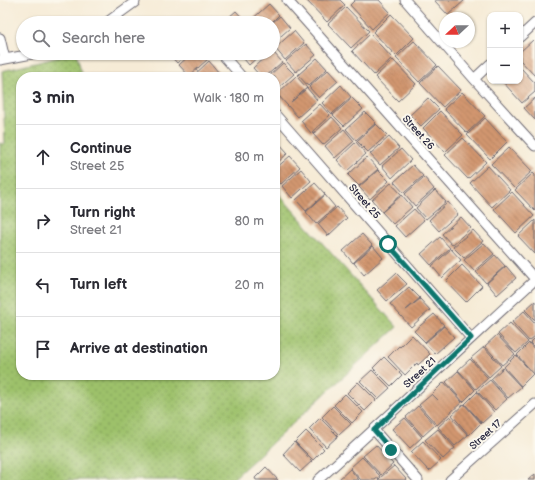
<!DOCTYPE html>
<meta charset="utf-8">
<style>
:root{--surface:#fff;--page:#f2f2f3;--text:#2b2b33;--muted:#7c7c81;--line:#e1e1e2}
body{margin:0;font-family:"Balsamiq Sans",sans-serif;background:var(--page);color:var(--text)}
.controls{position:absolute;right:12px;top:12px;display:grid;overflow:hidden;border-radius:8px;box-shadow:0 1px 3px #0004}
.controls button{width:36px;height:36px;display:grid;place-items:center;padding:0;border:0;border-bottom:1px solid var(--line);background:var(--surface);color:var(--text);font:20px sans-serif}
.compass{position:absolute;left:439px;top:12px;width:36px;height:36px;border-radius:50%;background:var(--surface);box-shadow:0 1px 3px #0004;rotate:248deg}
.stop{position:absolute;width:12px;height:12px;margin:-9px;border:3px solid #0f766e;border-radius:50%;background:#fff}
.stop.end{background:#0f766e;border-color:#fff;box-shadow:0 1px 4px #0008}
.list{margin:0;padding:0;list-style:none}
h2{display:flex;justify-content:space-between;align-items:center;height:52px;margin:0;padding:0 16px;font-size:17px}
h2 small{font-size:13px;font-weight:400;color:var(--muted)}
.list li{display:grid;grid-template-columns:26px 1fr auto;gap:12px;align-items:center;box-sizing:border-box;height:64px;padding:0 16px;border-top:1px solid var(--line)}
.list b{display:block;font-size:15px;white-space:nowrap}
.list p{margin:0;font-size:13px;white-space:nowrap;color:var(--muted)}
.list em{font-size:13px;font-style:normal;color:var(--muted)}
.icon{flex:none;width:22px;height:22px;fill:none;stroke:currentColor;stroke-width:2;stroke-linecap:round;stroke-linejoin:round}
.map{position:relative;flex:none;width:535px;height:480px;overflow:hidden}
.search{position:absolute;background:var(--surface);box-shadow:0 1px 3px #0004;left:16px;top:16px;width:264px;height:44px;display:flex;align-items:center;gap:10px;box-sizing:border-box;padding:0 14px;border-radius:22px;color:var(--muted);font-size:15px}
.panel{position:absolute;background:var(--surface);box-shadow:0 1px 3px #0004;left:16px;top:72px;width:264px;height:308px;border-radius:16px}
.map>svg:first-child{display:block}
</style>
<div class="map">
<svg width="535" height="480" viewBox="0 0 535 480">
<defs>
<pattern id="grass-dots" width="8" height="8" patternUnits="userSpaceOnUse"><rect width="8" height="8" fill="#9dc16b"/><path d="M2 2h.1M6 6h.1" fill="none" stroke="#809c59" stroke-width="1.8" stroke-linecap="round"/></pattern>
<pattern id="building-back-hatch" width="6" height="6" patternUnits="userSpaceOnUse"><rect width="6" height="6" fill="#d2966f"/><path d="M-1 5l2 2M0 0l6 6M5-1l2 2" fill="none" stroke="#aa7a5c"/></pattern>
</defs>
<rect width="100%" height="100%" fill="#fbf7ec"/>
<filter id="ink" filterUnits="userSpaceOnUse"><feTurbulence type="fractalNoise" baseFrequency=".025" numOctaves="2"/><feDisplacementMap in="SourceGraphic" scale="8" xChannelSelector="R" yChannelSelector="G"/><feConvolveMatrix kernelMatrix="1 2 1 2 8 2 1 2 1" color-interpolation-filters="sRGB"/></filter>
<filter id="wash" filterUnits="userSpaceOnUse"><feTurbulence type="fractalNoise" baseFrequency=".012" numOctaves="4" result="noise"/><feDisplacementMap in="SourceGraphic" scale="16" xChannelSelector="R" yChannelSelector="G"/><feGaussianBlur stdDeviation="0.9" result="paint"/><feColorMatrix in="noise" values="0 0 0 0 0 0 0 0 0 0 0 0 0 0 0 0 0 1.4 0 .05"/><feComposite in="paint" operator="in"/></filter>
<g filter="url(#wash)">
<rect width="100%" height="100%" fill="#f6ebd6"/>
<path fill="url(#grass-dots)" stroke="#607253" d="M76 53 83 77H21V375H275V190L397 327 232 480H0V143L5 144 2 71Z"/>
<g id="blocks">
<path fill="url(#building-back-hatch)" d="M306 0H340L345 5 327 22Z
M355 0H379L390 12 372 29 350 5Z
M434 0H465L448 15Z
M269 4 279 15 271 23H252L250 21Z
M346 7 369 31 351 48 328 24Z
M236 11 246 22 222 23Z
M391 14 414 38 396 56 373 32Z
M280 16 290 28 273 43V22Z
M294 31 304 43 285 60 275 48Z
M370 34 392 58 374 75 352 51Z
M533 40 535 42V76L520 60V52Z
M414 41 437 65 419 82 396 58Z
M306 44 316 55 296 72 286 61Z
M168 53H188L177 63Z
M192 53H202L208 59 189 76 179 65Z
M239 53H262L249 65Z
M269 53H274L282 62 265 77H261L253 68Z
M317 58 327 69 308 86 298 75Z
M393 60 416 84 398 101 375 77Z
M209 61 219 73 214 77H192Z
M283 63 294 74 275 91V77H268Z
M438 66 461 90 443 107 420 83Z
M520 67 535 83V92L522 103 502 81H520Z
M328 70 338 81 319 98 309 87Z
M296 76 307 88 291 102 307 88 317 100 298 117 277 94Z
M341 85 351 97 332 114 322 103Z
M462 92 485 116 467 133 444 109Z
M352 98 363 109 344 126 333 115Z
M428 98 439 109 421 126 410 115Z
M535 98V120L524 108Z
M320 104 330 115 311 133 301 121Z
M440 111 463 135 445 152 423 128Z
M365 112 376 123 356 140 346 129Z
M332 117 342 128 323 145 313 134Z
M485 118 507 142 490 159 467 135Z
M376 124 387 135 368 152 357 141Z
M344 129 354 141 335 158 325 146Z
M389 137 399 148 380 165 370 154Z
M463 138 486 162 468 179 445 155Z
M278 142 288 153 275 165V144Z
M356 142 366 154 347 171 337 160Z
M509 147 532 171 514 188 491 164Z
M401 149 411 160 392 178 382 166Z
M290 156 300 167 281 184 275 178V169Z
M367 157 378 169 359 186 348 175Z
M413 165 423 176 404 193 394 182Z
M488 166 510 190 492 207 470 183Z
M301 169 311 181 292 198 282 186Z
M378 170 389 181 370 199 359 187Z
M533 173 535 175V211L515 190Z
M424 177 434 189 415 206 405 194Z
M315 183 325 194 306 211 296 200Z
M391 183 401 194 382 212 372 200Z
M435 190 446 202 426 219 416 208Z
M512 192 534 216 516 233 494 209Z
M325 195 335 207 316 224 306 212Z
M402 195 412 207 393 224 382 212Z
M448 202 458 214 439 231 429 220Z
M337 207 347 218 328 236 318 224Z
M414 209 424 220 405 237 395 226Z
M461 217 471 228 452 245 442 234Z
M535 220V254L518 236Z
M473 230 483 241 464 258 453 247Z
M362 234 372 245 353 263 343 251Z
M440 237 450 248 431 265 421 254Z
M484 243 494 254 474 271 464 260Z
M373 246 383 258 364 275 354 263Z
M451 249 461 260 442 278 432 266Z
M495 255 505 266 486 283 476 272Z
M462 265 482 286 466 302 446 281Z
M506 266 516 278 497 295 487 283Z
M396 273 407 284 387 301 377 290Z
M409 287 420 298 406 310 420 299 430 310 411 327 390 304Z
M535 301V320L525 310Z
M524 311 535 323V336L529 341 512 322Z
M434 314 444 325 425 342 414 331Z
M510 323 528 342 516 353 498 334Z
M444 326 454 337 435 354 425 343Z
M412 335 430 354 418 365 417 363 405 375 388 357 399 346 400 347Z
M497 335 515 354 502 365 485 346Z
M535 338V348L530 343Z
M529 343 535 350 534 374 517 355Z
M484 347 501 366 489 377 471 358Z
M516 355 533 374 521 386 504 367Z
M384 357 402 375 391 386 373 368Z
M470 359 488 378 476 389 458 370Z
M503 368 521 387 508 398 491 379Z
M372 370 390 388 378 399 360 381Z
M458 371 475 390 463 402 446 382Z
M490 380 507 399 495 410 477 391Z
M358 382 376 400 365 411 347 393Z
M444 382 462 402 437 425 419 405 432 394 438 400 432 394Z
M477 392 494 412 482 423 465 404Z
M345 394 363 412 352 423 334 405Z
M464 404 481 423 469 435 452 415Z
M333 406 351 424 339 435 322 417Z
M418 406 435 425 423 436 406 417Z
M450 416 468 435 455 446 438 427Z
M320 418 338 436 326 447 309 429Z
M405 418 422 437 410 448 392 429Z
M438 429 455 448 443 459 425 440Z
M306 431 324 449 313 460 295 442Z
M423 441 441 460 429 471 411 452Z
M294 442 312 461 300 472 283 454Z
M376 445 393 464 381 475 363 456Z
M362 457 380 476 375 480H361L350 468Z
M394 466 407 480H378L381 477Z
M266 467 278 480H256L255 478Z
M350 469 359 480H338Z
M535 474V480H528Z"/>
</g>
</g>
<g filter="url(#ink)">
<use href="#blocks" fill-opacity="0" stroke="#6c6871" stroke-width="1"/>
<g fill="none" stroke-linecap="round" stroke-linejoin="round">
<g stroke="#6c6871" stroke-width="11">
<path id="street" d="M287 0 535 279
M405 0 474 79 535 146
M106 23 135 2
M520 37 535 23
M0 38 5 59
M221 53 242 77
M0 60 37 53
M474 79 490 64
M275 114 471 338
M374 430 418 480
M318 480C391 415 462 346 535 280
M450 480 535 404"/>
</g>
<use href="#street" stroke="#fff" stroke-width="9"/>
</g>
</g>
<g fill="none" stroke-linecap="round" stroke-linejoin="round" filter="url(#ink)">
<path stroke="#0f766e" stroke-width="5" d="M388 244 471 338 374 430 391 450"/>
</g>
<g text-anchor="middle" stroke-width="4" stroke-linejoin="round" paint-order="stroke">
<g font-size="10" fill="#22223b" stroke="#fbf7ec">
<text transform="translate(419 132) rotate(48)" y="4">Street 26</text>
<text transform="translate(365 201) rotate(49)" y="4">Street 25</text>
<text transform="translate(419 372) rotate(-43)" y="4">Street 21</text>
<text transform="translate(485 434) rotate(-42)" y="4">Street 17</text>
</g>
</g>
</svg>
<div class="controls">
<button>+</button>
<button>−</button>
</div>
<svg class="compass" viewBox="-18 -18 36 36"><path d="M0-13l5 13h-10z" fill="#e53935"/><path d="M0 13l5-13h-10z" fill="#7c7c81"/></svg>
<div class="stop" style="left:388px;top:244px"></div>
<div class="stop end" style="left:391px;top:450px"></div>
<div class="search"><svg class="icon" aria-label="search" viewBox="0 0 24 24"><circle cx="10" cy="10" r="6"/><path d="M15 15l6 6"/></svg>Search here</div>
<section class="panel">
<h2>3 min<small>Walk · 180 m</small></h2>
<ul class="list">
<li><svg class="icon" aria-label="ahead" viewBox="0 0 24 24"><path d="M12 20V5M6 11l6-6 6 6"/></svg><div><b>Continue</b><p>Street 25</p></div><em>80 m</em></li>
<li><svg class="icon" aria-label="right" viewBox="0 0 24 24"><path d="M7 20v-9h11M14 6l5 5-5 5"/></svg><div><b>Turn right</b><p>Street 21</p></div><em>80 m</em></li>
<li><svg class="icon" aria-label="left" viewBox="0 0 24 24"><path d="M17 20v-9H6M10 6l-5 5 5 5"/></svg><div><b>Turn left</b></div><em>20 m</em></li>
<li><svg class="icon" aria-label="arrive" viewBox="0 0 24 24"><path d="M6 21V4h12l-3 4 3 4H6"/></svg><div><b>Arrive at destination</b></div></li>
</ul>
</section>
</div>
